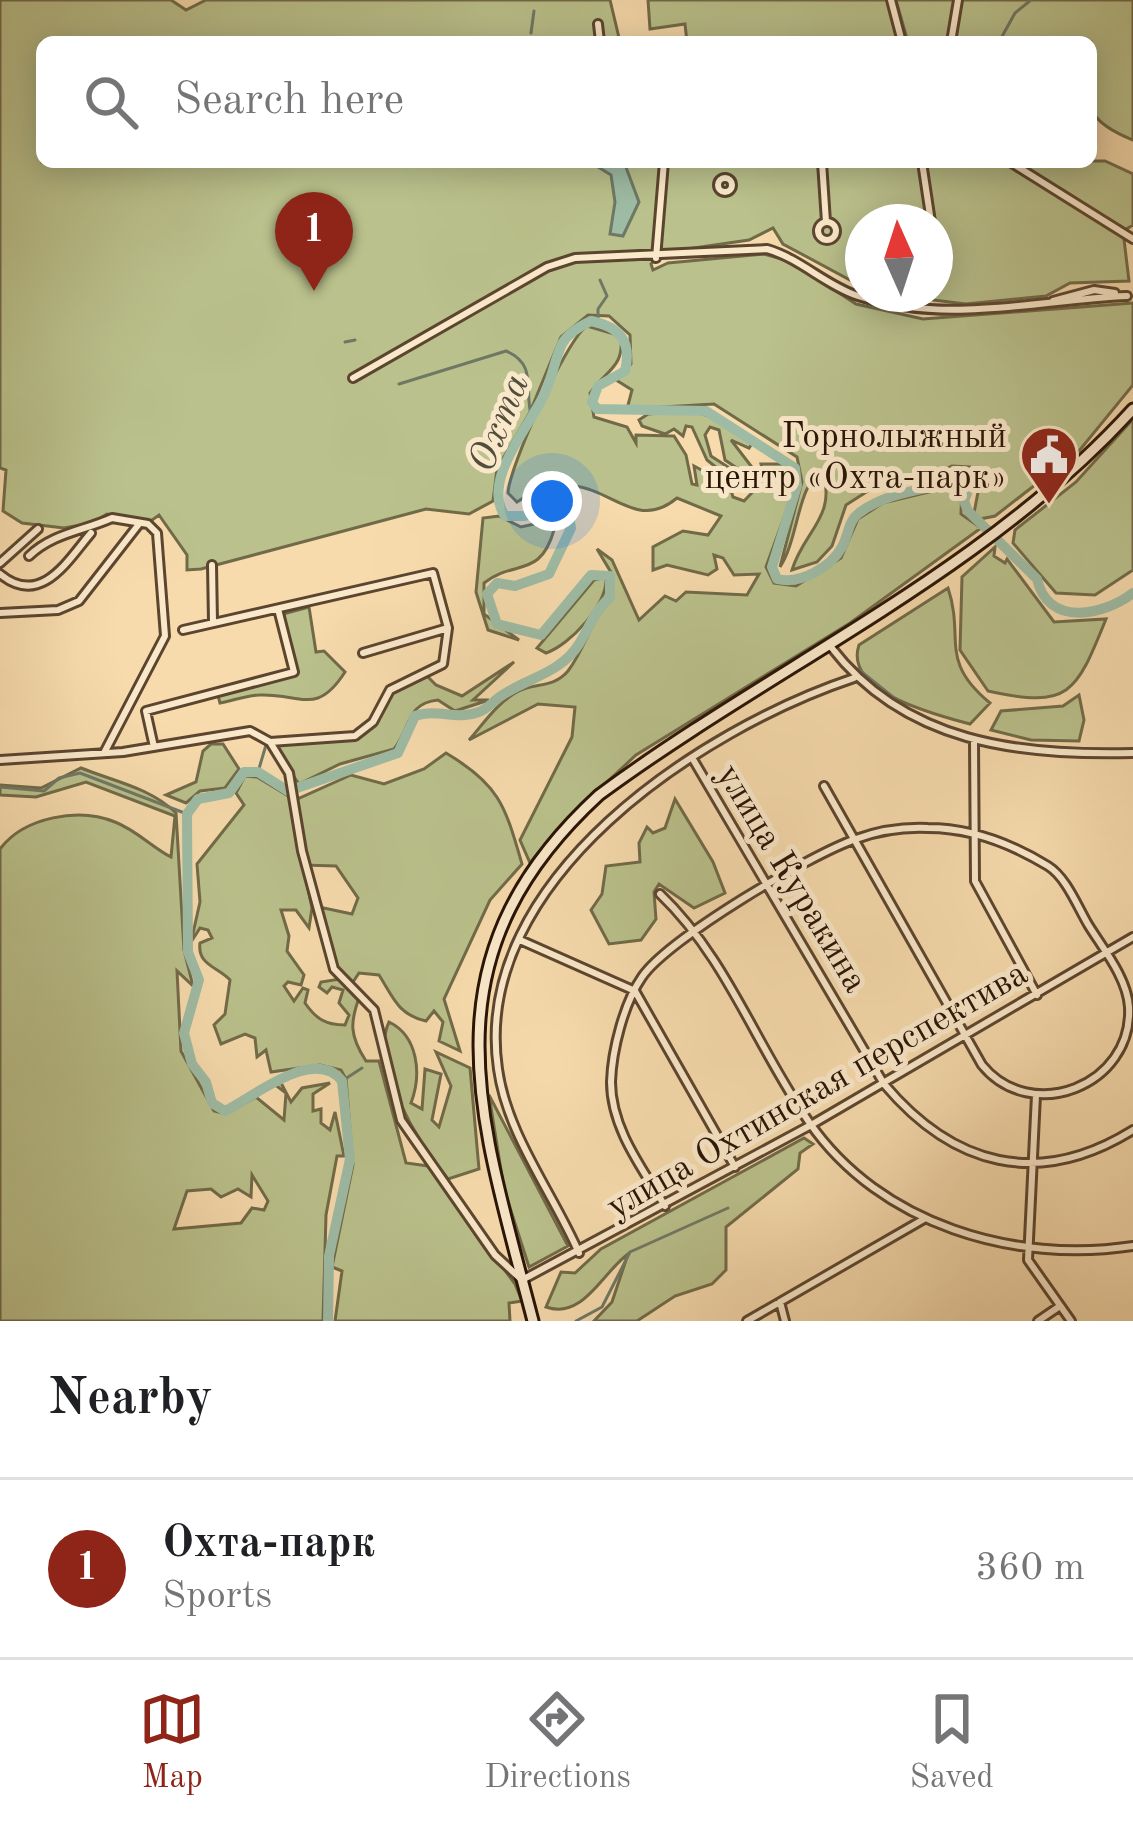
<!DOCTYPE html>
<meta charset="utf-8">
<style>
:root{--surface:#fff;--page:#f2f2f2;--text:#202124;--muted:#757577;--line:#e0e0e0;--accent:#8f2418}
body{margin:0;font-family:"Old Standard TT",serif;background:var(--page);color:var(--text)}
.compass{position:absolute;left:845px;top:204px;width:108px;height:108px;border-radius:50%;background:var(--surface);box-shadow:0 6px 30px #0003;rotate:357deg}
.you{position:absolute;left:552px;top:501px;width:42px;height:42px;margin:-30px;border:9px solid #fff;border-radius:50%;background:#1a73e8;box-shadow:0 0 0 18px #1a73e833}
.badge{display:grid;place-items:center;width:78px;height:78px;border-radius:50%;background:var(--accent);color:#fff;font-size:39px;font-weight:700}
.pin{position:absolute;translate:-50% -99px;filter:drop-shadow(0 3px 6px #0008)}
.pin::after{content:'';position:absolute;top:63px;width:42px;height:36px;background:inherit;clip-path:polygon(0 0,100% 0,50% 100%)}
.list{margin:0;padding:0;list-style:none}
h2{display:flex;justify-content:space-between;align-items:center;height:156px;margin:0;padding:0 48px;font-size:51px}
h2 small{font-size:39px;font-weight:400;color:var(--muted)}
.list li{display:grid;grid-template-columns:78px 1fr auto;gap:36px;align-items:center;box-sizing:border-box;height:180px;padding:0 48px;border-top:3px solid var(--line)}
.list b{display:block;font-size:45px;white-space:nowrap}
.list p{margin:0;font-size:39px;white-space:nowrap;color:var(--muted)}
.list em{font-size:39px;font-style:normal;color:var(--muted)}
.icon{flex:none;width:66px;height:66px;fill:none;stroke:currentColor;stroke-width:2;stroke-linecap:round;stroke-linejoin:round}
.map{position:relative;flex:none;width:1133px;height:1321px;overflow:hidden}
.search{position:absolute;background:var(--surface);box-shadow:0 6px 30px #0003;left:36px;right:36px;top:36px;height:132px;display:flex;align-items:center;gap:30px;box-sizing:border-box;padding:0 42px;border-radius:18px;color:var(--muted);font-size:45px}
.sheet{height:336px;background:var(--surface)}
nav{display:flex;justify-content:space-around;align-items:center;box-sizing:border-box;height:168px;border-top:3px solid var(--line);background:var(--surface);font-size:33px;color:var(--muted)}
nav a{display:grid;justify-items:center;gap:6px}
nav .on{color:var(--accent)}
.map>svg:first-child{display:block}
</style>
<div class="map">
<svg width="1133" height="1321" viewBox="0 0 1133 1321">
<rect width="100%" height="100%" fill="#f7dbad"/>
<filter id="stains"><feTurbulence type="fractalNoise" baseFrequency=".00167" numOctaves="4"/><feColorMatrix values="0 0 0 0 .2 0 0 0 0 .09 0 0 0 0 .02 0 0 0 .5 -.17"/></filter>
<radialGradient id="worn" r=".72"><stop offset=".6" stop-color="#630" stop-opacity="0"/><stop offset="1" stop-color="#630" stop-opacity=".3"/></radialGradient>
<path fill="#bac18c" stroke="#716a48" stroke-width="3" fill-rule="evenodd" d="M0 0H171L186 10 206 0H610L620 42H42V162L1105 161 1133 174V225L1123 231 1129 281 1070 283 1046 296 966 304 883 294H935V222H863V287L783 244 773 228 749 240 660 253 651 264 653 270 668 263 764 254 792 262 856 304 923 319 1133 303V385L1079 451 995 516 980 519 974 513 980 482 970 467 952 466 924 479 893 475 846 505 832 546 817 562 792 570C803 532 838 516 822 471 797 485 799 538 780 567L802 482 797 457 714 404 627 409 632 390 616 380 631 364 630 335 609 316 588 315 561 337 530 412 497 469 493 501 469 514 426 509 201 569 187 570V555L159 515 148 523 107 514 92 523 64 528 22 523 3 511 6 470 0 468Z
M648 0H1133V140C1075 117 1091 100 1091 42H687L685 24 650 29Z
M587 326 621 336C624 368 607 369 590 393L594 417 627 427 636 443V435L674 436 686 455 692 484 697 485 694 466 705 472 708 482 714 477 729 483 733 497 744 501 765 479 761 464H787L794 490 766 567 774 583 796 586 841 558 858 519 883 503 962 484 961 514 981 528 850 623 636 755 565 821 530 863 520 840 572 737 575 707 538 704 469 740C484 723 497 703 517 692 533 682 553 689 568 671 586 647 591 619 612 598V574L597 549 612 560 639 620 665 596 676 601 686 592 747 595 759 574 734 575 723 558 714 555 717 569 708 575 667 565 653 570V547L683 531 708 535 721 516 677 498C623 543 598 449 517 502L508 493C509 467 567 338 587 326Z
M686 411 706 415 753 442 749 448 731 440 758 475 756 481 725 460 719 430 710 427 705 435 711 456 728 467 723 473 707 460 692 427 686 426 683 436 674 429 665 434 642 426 639 420 648 414Z
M1133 419V570L1095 595 1056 593 1013 543 1015 530 1076 482Z
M499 516 521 527 548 521 554 530C540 579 515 559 484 583V614L519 640 488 630 476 592 483 518Z
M995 547 994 556 1005 563 1007 559 1054 622 1106 619C1076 693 1070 709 988 691L960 650 962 577Z
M606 577C608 604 570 645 546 653L537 648 594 580Z
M948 588C965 639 938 660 990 703L970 724C937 715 843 692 859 645Z
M309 607 316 652 324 651 345 672C316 717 301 693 259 695 247 695 232 701 220 703L217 692 293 672 283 614Z
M514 662 473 700H489L455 711 438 700C406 703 411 728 394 749L340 764 299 784 270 742 348 738 373 722 390 690 425 674 436 685 462 696Z
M1079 695 1084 720 1079 741 1031 740 991 730 1001 711 1063 706Z
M211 744H223L239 769 225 788 200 791 186 803 166 795 196 782 203 751Z
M446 753C500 785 505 806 522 864L490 900 444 999 460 1051 439 1041 443 1022 434 1011 426 1021C398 1015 393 997 379 975L359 973 351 985 336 966 319 907 352 914 358 898 336 866 303 865 312 908 309 928 296 910H281L289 936 287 951 304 975 301 985 288 982 284 986 294 1001 303 988 308 990 305 1003C316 1019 326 1025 345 1025L349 1015 339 1003 343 990 332 987 327 993 319 987 321 982 340 979 360 995C350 1022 349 1035 366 1061H379L406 1163 428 1166 515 1284 522 1301 509 1303 510 1321H335L342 1271 332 1267 353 1165 346 1079 341 1070 320 1065 271 1072 266 1050 257 1057 255 1038 245 1034 221 1044 214 1025 225 1014 230 980C218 967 197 965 200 943L212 938 208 930 200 928 191 942 200 902 197 864 244 805 236 793 245 776 257 777 295 800 351 775 384 784 424 769Z
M81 768C113 781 151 788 176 813L184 950 193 986 177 971 181 1051 214 1111 226 1114 256 1097 284 1120 286 1093 274 1084 281 1083 291 1102 302 1088 330 1083 313 1094V1111L321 1109V1123L330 1130 335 1112 344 1156H337L326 1215 323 1321H0V849C24 817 79 807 115 822 136 830 153 848 171 857L175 816 86 782 36 797 0 795V785L41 788ZM252 1175 268 1201 264 1210 252 1208 241 1223 174 1229 187 1191 211 1189 221 1197 238 1189 251 1197Z
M675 799 713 862 725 893 694 908 659 884 654 892 656 919 641 940 609 944 591 910 602 894 606 866 640 862 639 843 647 827 653 833 665 828Z
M389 1022C418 1036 422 1074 411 1103L422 1109 425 1069 441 1074 432 1120 439 1127 451 1086 436 1052 470 1068 479 1169 448 1179C420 1145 369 1065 389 1022Z
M489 1095 568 1246 529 1267 504 1189Z
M804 1138 813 1144 800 1153 798 1169 726 1227V1270L712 1284 675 1296 637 1321H594L612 1302 628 1254C602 1273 583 1320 546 1307L561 1272 575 1273 601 1249Z"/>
<path fill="#9ebca5" stroke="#6f7865" stroke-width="3" d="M590 162H624L639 202 623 236 610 234 615 202 611 175Z"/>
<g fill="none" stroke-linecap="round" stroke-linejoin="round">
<path stroke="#6f7865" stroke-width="3" d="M896 0 908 42
M531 33 534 11
M999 42 1015 13 1031 0
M598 322V309L607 296 600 280
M345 342 355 340
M399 384 506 351C539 365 523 392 532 418
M858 669 908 709
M1031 746 1078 749
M258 772 266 745
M0 787 44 791 59 778 80 773 187 814
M342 1081 362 1068
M576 1321 602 1307 630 1252 728 1208"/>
<path stroke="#9ebca5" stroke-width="10" d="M328 1321 329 1256 350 1159 342 1081C315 1045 252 1098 225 1111L212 1103 206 1082 192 1064 184 1033 199 980 188 952 187 814 198 799 229 793 244 772H258L288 791 398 753 415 716C438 708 456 721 479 712 488 709 493 701 501 696 529 677 560 674 579 644 590 626 594 612 610 597V576L591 575 541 635 497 624 487 594 497 583 515 586 549 574 571 528 565 494 549 498 525 516H505C481 482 528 428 543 397 552 380 554 361 562 344 568 333 580 326 591 321 620 327 632 341 625 371L598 386 592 402 597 409 706 411 795 468 797 486 772 567 777 579C800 585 831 567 842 547 849 534 848 521 859 513 887 491 927 490 960 480L971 483 964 501 968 511 1037 579C1048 627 1103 616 1133 593"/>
<g stroke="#5c452f" stroke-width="12">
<path id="street" d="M891 0 902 42
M598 24 600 42
M616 42H646
M951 42 958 0
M822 162 826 222
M922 162 931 222
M1010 162 1133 239
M718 185a7 7 0 1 1 14 0a7 7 0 1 1-14 0Z
M818 231a9 9 0 1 1 18 0a9 9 0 1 1-18 0Z
M935 233 944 241 935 251
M656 258 664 162
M1053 301 1094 290 1115 293
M353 378 547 267 575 258 767 249C801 259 825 285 858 296 949 325 1035 300 1127 296
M29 556C53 533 83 531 112 518L148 524 157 533 165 636 104 753
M0 563 38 529
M212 565 213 622
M0 574C41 608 68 560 91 533
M0 613 58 610 79 601 139 524
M183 630 433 573 448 628 443 664 390 690 373 722 355 736 270 742
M831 647C905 743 1019 756 1133 753
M363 653 448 628
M974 742 975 881 1037 995
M154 747 146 711 294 672 278 609
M0 760 123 752 250 731 270 742 289 773 302 851 334 969 374 1010 401 1120 495 1255 522 1280 811 1125 1133 937
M694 761 884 1084C953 1166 1038 1189 1133 1130
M660 894C727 958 756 1046 809 1122 880 1225 1015 1264 1133 1246
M520 940 635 991 735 1167
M1036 1095 1028 1260 1071 1321
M665 1206C642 1168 611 1128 611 1082 612 1050 624 1003 642 977 668 939 811 854 856 839 878 831 905 827 928 828 970 828 1012 844 1048 866 1067 878 1078 908 1089 926 1104 950 1127 978 1129 1007 1133 1086 1031 1125 982 1065L824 786
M579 1253C553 1193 507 1135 498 1069 470 880 701 729 854 678
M780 1302 785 1321
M747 1321 924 1219
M1038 1321 1060 1306"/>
</g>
<g stroke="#281305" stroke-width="15">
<path id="secondary" d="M533 1321C480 1116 420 960 599 795 775 665 984 573 1133 409"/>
</g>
<use href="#street" stroke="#fae8ca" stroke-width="6"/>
<use href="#secondary" stroke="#fae8ca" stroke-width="9"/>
</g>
<defs>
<g id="civic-pin" transform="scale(3)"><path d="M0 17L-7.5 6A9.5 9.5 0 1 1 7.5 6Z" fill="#8f2418" stroke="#fae8ca"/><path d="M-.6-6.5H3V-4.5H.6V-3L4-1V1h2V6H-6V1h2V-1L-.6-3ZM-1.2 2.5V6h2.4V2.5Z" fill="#fff"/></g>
</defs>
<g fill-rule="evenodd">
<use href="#civic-pin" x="1049" y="455"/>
</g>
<g text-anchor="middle" stroke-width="10" stroke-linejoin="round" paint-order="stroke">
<g font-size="36" fill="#281305" stroke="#fae8ca" text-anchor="end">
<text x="1007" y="447">Горнолыжный<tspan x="1007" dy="41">центр «Охта-парк»</tspan></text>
</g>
<g font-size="36" fill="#281305" stroke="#fae8ca">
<text transform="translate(794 877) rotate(59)" y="13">улица Куракина</text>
<text transform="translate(816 1088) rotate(-30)" y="13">улица Охтинская перспектива</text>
</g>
<g font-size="39" font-style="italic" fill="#514e3d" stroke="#fae8ca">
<text transform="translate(497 422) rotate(-68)" y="14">Охта</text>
</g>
</g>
<rect width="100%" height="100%" filter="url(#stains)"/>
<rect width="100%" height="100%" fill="url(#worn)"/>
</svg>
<svg class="compass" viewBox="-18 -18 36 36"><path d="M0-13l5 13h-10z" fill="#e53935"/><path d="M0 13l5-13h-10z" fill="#757577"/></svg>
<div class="you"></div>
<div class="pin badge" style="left:314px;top:291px">1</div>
<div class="search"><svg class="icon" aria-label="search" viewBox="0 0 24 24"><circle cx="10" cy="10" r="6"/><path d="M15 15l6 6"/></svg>Search here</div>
</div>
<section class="sheet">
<h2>Nearby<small></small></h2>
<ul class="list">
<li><span class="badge">1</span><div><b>Охта-парк</b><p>Sports</p></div><em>360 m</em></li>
</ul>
</section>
<nav>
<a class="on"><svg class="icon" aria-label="map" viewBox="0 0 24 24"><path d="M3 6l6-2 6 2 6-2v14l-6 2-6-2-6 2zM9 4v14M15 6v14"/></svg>Map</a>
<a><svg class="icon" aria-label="directions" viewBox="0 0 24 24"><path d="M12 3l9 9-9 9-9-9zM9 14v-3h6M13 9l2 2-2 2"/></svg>Directions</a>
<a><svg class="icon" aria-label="saved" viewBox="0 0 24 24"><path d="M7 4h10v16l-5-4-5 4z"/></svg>Saved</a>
</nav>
